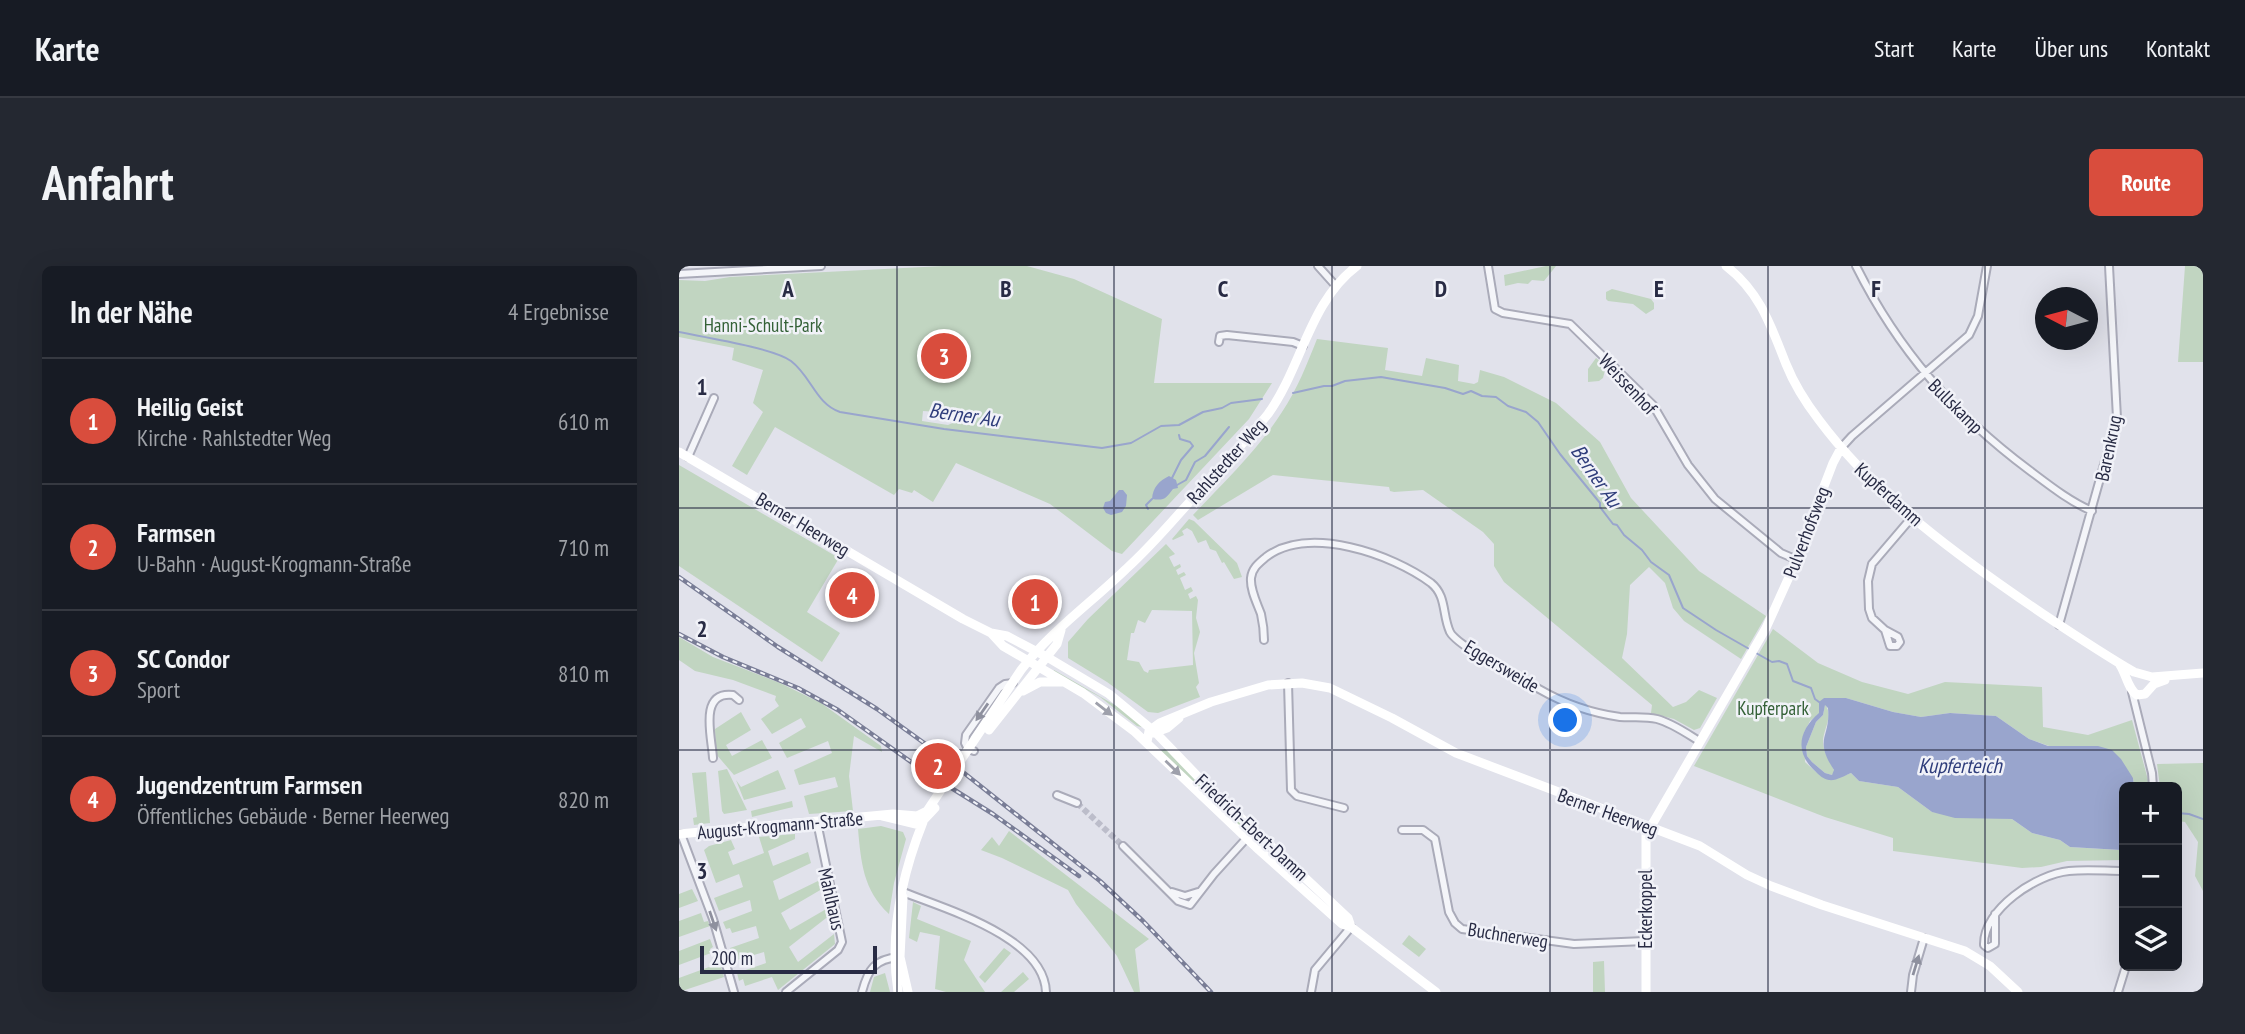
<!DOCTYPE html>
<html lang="de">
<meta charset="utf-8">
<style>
:root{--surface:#171b24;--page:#242831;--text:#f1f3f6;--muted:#9ea1a6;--line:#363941;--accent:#d94d3d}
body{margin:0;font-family:"PT Sans Narrow",sans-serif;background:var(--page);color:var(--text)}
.controls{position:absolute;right:21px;bottom:21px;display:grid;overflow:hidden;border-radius:10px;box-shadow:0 7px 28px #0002}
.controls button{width:63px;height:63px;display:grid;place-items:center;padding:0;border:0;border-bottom:2px solid var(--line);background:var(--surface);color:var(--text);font:35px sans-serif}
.compass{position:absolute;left:1356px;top:21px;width:63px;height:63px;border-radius:50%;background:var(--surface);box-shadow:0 7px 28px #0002;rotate:276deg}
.scale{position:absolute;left:21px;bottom:18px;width:177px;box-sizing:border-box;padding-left:7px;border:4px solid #282b44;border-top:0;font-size:19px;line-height:24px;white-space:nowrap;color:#282b44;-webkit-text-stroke:5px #f1f2f8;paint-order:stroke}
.you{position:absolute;left:887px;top:455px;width:24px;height:24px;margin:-18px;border:5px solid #fff;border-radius:50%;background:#1a73e8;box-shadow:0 0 0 10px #1a73e833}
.badge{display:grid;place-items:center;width:46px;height:46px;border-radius:50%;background:var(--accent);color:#fff;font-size:23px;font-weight:700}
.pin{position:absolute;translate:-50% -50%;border:4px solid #fff;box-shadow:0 2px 7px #0006}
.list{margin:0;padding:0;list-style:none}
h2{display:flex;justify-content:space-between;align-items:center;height:91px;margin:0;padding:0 28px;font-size:30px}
h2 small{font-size:23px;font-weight:400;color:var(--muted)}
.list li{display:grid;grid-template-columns:46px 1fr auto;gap:21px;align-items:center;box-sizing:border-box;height:126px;padding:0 28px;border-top:2px solid var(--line)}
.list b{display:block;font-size:26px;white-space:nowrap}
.list p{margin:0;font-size:23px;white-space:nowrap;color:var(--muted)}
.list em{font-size:23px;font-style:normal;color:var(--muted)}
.icon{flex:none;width:38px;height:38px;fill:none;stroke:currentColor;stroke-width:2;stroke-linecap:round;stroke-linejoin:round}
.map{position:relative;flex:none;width:1524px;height:726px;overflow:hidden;border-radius:10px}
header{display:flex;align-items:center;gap:42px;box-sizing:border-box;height:98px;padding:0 35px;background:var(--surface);border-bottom:2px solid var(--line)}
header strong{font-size:33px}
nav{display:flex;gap:38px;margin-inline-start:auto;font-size:24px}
.intro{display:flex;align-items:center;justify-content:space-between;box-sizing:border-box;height:168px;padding:0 42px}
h1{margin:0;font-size:49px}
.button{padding:18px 32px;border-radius:10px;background:var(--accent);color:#fff;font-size:24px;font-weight:700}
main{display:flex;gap:42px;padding:0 42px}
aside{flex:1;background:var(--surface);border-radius:10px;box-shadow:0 7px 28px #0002}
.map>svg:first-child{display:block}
</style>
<header>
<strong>Karte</strong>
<nav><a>Start</a><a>Karte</a><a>Über uns</a><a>Kontakt</a></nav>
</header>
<div class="intro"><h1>Anfahrt</h1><a class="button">Route</a></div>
<main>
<aside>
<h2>In der Nähe<small>4 Ergebnisse</small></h2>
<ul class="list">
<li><span class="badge">1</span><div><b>Heilig Geist</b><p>Kirche · Rahlstedter Weg</p></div><em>610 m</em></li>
<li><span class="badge">2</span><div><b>Farmsen</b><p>U-Bahn · August-Krogmann-Straße</p></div><em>710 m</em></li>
<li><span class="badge">3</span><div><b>SC Condor</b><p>Sport</p></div><em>810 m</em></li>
<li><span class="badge">4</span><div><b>Jugendzentrum Farmsen</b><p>Öffentliches Gebäude · Berner Heerweg</p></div><em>820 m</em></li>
</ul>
</aside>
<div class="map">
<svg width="1524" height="726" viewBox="0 0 1524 726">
<rect width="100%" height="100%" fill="#e1e2eb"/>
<path fill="#c1d5c1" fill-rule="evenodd" d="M264 0H348L395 13 483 53 475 117H593L570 153 443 288 433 285 371 238 277 197 254 236 235 224 233 227 220 223 215 229 96 161 68 209 53 200 84 146 74 137 84 104 53 94 55 82 0 71V14L26 15 51 11ZM244 145 291 148 292 149 269 159 243 155Z
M867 0H877L865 15 853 14 849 18 839 17 826 20 825 9Z
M1506 0H1524V96H1499Z
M933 23 972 33 975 37V43L967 48 954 38 929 35 927 33V26Z
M638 73 709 82 706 104 743 110 747 92 780 99 779 115 795 118 799 116 801 104 825 111 877 137 921 176 952 232 1020 305 1087 350 1062 393 1005 355 994 342 986 317 970 301 951 319 948 368 943 392 994 441 1007 436 1020 424 1038 432 1021 462 1015 464 995 453 972 447 973 439 825 316 815 300V278L804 266 744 224 715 226 711 225 710 221 594 209 519 254 514 249C545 216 579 184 603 146 618 124 628 98 638 73Z
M917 92 927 100 924 112 920 115 909 116V103Z
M0 199 160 292 128 346 161 367 143 396 0 300Z
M510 253 515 255 558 297 563 311 555 313 545 296 543 297 537 285 531 283 527 274 519 277 513 265 508 262 503 265 505 269 494 274 493 273Z
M487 278 496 288 490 291 495 301 501 298 502 301 497 304 499 309 505 306 507 309 501 312 506 324 512 321 514 325 509 328 511 333 517 330 519 334 517 352 521 366 515 387 520 417 517 421 521 431 479 447 469 446 428 416 389 392V376L409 353ZM473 344 513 345 514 399 470 404 469 407 465 405 460 396 448 394 452 367H455L459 354 466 357Z
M1094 363 1139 397 1183 416 1229 428 1266 416 1363 421 1364 461 1409 469 1453 454 1469 514V521H1455L1454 512 1393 482 1370 480 1350 473 1317 450 1271 447 1242 451 1214 446 1167 432H1145L1141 447 1131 455 1125 467 1126 496C1144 513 1148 516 1172 507L1180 515 1219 521 1253 546 1333 553 1353 567 1381 574 1391 581 1441 584 1445 577V594L1388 595 1362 601 1343 602 1214 585V572L1146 551 1015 500Z
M0 371 34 391 101 417 142 437 202 480 203 486 175 470 170 510 174 545 130 548 125 530 159 521 156 511 120 519 115 504 153 487 149 475 108 492 100 477 127 461 122 452 93 468 82 453 100 440 96 434 97 430 54 414 16 405 0 394Z
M375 404 448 446 467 462 458 460 421 431 374 406Z
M1146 438C1155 451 1144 463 1144 476 1145 490 1152 495 1156 507L1153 509 1146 507 1133 496 1128 490 1127 481 1137 456 1144 449Z
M62 446 72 464 47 479 53 490 83 474 93 492 55 509 37 488 36 463Z
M488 482 563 557 560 560 481 485Z
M1524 497V625L1516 610 1519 576 1506 556 1498 555V521H1481L1478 498Z
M48 503 68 544 45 548 43 545 39 505Z
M99 504 107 523 65 534 57 514 62 521Z
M27 506 31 557 15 559 14 552 18 551 13 507Z
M113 535 114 541 73 551 72 545Z
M202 560 224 566 227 573 215 617 210 648C184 624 182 596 179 563Z
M330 565 470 673 456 683 461 726H455L438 690 397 638 389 624 323 592 302 584 313 571 320 580Z
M116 568V573L89 585 94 600 129 586 132 597 94 615 100 634 141 614 143 623 102 647 111 664 149 642 151 649 110 681 119 696 155 668 156 678 99 724 93 711 66 720 64 713 60 715 58 707 87 697 85 686 58 694 51 682 80 672 77 660 53 667 51 662 47 663 44 656 73 645 71 634 40 645 35 632 64 621 60 608 37 617 25 584 30 580 52 574 56 583 49 586 54 599 85 587 80 571Z
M13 623 19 635 0 642V628Z
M234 636 242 640 238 653 292 675 285 694 306 726H267L256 723 261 670 241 666 238 676 230 672Z
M22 647 25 656 29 655 31 660 0 671V655Z
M730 669 747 683 740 691 723 678Z
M31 673 34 681 31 683 32 687 0 699V685Z
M325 682 332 687 306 717 300 711Z
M925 695 926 726H914V696Z
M41 697 45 711 0 726V712Z
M344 706 350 713 335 726H322Z
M206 707 211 726H191L195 711Z"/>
<path fill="#99a5cd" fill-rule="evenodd" d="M490 210 497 214 499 222 494 223C487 232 486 235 473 233 474 221 480 215 490 210Z
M440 224H444L448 229 447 240 443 246 432 249 427 247 424 242 426 236 431 235Z
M1145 432H1167L1214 446 1242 451 1271 447 1317 450 1350 473 1369 480H1419L1433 484 1442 493 1454 512 1455 521H1445V577L1442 584 1391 581 1381 574 1353 567 1333 553 1276 552 1253 546 1219 521 1180 515 1172 507C1165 510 1157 515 1150 514 1144 513 1140 509 1136 505 1115 486 1120 464 1140 447V436ZM1146 439 1149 442C1152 472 1134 472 1155 504L1153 509 1146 507 1133 496 1128 490 1127 481 1137 456 1144 449Z"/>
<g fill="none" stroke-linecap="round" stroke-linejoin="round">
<path stroke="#99a5cd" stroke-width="2" d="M0 66C24 71 95 82 112 95 132 110 137 138 161 146L265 163 423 182 452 177 482 160 500 159 524 146 543 142 552 137 583 133
M614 127 645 120H653L666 115 702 111 766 122 784 128 792 125 803 130 817 131 829 140 847 146 859 156 881 188 921 237V241L934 258 938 259 945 269 963 284 972 296 990 309 1004 342 1037 364 1072 384
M493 212 502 194 514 180 511 176 501 173 500 169
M498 219 507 214 516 196 526 190 550 161
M469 243 467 239 473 233
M1077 387 1093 396 1100 395 1108 398 1114 415 1132 422 1136 433 1140 436
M1498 547 1510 548 1524 553"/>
<path stroke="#bcbdca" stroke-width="6" stroke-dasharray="6 3" stroke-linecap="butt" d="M398 537 444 580"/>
<g stroke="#aaabb9" stroke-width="10">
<path id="street" d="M639 0 656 19
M809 0 816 43 824 47 891 58 974 139 1009 199 1036 233 1102 287 1116 293
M1177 0C1219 84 1275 148 1350 204 1370 219 1390 235 1413 245
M0 8 142 0
M540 76 541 70 548 69 614 76 624 80
M1162 182 1173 170 1290 69 1299 50 1308 0
M9 191 35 132
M1380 359 1438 152 1430 0
M1206 364 1219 371 1221 376 1218 380H1211L1206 364 1193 352 1190 343 1189 315 1193 298 1234 250
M585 374C585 365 584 357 582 348 578 337 571 324 572 312 573 302 580 297 587 291 630 259 713 288 752 317 768 330 763 349 771 366 779 381 843 413 860 423 886 438 912 447 941 451 953 452 965 450 978 453 993 457 1007 467 1020 475
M609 417 612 524 618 530 665 542
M1453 426 1473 507 1474 521
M295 485 289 483 286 477 287 469 320 422 326 418 334 417
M34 492C33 472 19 425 54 429L60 434
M378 529 398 537
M723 564H744L756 573 770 646 776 657 783 663 895 678 966 675
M2 568 34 653 55 726
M444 580 499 635 511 639 535 608 575 564
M224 626C266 643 365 671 367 726
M493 626 506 630 519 626
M1316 648V678L1309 682 1305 679C1304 643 1358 608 1390 605 1408 603 1427 605 1445 605
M107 726 159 684 163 676 138 556
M183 726C189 703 196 693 220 691
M632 726 636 704 672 661
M1232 726 1234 709 1245 672
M1439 726 1447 700"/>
</g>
<use href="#street" stroke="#f4f5f9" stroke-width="6"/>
<path stroke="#fff" stroke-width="9" d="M1047 0C1081 26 1092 60 1107 98 1115 118 1127 137 1140 154 1199 233 1283 293 1364 348 1394 368 1424 388 1455 406L1473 411 1524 407
M0 186 284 353 312 367 328 370 368 391 430 428 477 467 528 520 669 652 672 661
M312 367 324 380 404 427 456 466 580 584 663 658 672 661 757 726
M1441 399C1447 408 1449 423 1458 429L1466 428 1475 418 1486 414
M344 425 361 416H384
M310 464 378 378 382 364
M474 467 488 462 500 452
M468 476 470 465 481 457 532 436 589 419 623 417 651 422 713 452 777 487 1021 580 1068 609 1092 620 1143 639 1286 685 1311 700 1339 726
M203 550 240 559 256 542
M0 568 214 548 238 550 248 545 342 404C372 365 412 337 447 303 475 278 499 248 525 220 546 196 569 173 589 148 623 101 630 36 678 0
M224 631 221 691 229 726
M219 726C210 668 222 611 244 556
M967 726V569L1087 362 1110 311 1154 197 1162 182"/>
<g stroke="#797d96" stroke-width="4.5">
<path id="rail" d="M0 311 99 381 198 443 270 495 421 615 464 655 532 726
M0 368 44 391 119 422 159 444 242 503 314 548 400 610"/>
</g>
<use href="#rail" stroke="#f1f2f8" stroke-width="2" stroke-dasharray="5" stroke-linecap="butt"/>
</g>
<defs><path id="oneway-solid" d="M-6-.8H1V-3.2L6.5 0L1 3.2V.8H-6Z" transform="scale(1.75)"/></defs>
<g fill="#9ea0ab">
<use href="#oneway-solid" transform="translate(425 443) rotate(38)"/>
<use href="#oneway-solid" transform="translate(494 502) rotate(44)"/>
</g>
<g fill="#8e909e">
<use href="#oneway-solid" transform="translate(303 446) rotate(125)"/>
<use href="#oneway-solid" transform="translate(34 655) rotate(71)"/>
<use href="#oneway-solid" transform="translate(1237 699) rotate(-73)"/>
</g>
<path fill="none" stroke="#282b44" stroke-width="2" stroke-opacity="0.55" d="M218 0V726M435 0V726M653 0V726M871 0V726M1089 0V726M1306 0V726M0 242H1524M0 484H1524"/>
<g text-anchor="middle" stroke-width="5" stroke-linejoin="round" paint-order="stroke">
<g font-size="19" fill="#346137" stroke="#f1f2f8">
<text x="84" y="66">Hanni-Schult-Park</text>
<text x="1094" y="449">Kupferpark</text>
</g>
<g font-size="19" fill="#282b44" stroke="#f1f2f8">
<text transform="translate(949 118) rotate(47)" y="7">Weissenhof</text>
<text transform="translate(1277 140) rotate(45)" y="7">Bullskamp</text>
<text transform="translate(1429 182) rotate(-78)" y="7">Barenkrug</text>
<text transform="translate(547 195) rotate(-48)" y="7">Rahlstedter Weg</text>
<text transform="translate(1210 228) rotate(42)" y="7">Kupferdamm</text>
<text transform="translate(124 258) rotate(31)" y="7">Berner Heerweg</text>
<text transform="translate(1127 266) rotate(-69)" y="7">Pulverhofsweg</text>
<text transform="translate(823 400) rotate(31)" y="7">Eggersweide</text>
<text transform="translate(929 546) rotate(20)" y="7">Berner Heerweg</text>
<text transform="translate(101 559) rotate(-5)" y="7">August-Krogmann-Straße</text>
<text transform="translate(573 561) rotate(43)" y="7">Friedrich-Ebert-Damm</text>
<text transform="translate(153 633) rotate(77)" y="7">Mahlhaus</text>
<text transform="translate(966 643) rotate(-90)" y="7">Eckerkoppel</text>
<text transform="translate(829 669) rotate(9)" y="7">Buchnerweg</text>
</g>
<g font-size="21" font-style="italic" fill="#2f3d7b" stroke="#f1f2f8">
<text transform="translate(285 149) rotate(8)" y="7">Berner Au</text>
<text transform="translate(917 210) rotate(55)" y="7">Berner Au</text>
<text x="1281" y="507">Kupferteich</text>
</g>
</g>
<g font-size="23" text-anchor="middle" font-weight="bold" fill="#282b44" stroke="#f1f2f8" stroke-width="5" stroke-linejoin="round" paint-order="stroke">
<text x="109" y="31">A</text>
<text x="327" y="31">B</text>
<text x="544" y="31">C</text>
<text x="762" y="31">D</text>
<text x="980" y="31">E</text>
<text x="1197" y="31">F</text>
<text x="23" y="129">1</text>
<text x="23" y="371">2</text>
<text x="23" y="613">3</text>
</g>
</svg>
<div class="controls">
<button>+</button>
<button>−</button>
<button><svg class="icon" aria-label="layers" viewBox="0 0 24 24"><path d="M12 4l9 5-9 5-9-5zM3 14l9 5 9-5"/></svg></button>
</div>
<svg class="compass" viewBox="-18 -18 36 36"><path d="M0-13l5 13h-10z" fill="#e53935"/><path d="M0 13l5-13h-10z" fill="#9ea1a6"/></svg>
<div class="scale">200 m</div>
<div class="you"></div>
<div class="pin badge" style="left:356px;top:336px">1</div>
<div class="pin badge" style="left:259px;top:500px">2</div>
<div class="pin badge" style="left:265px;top:90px">3</div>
<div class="pin badge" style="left:173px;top:329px">4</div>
</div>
</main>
